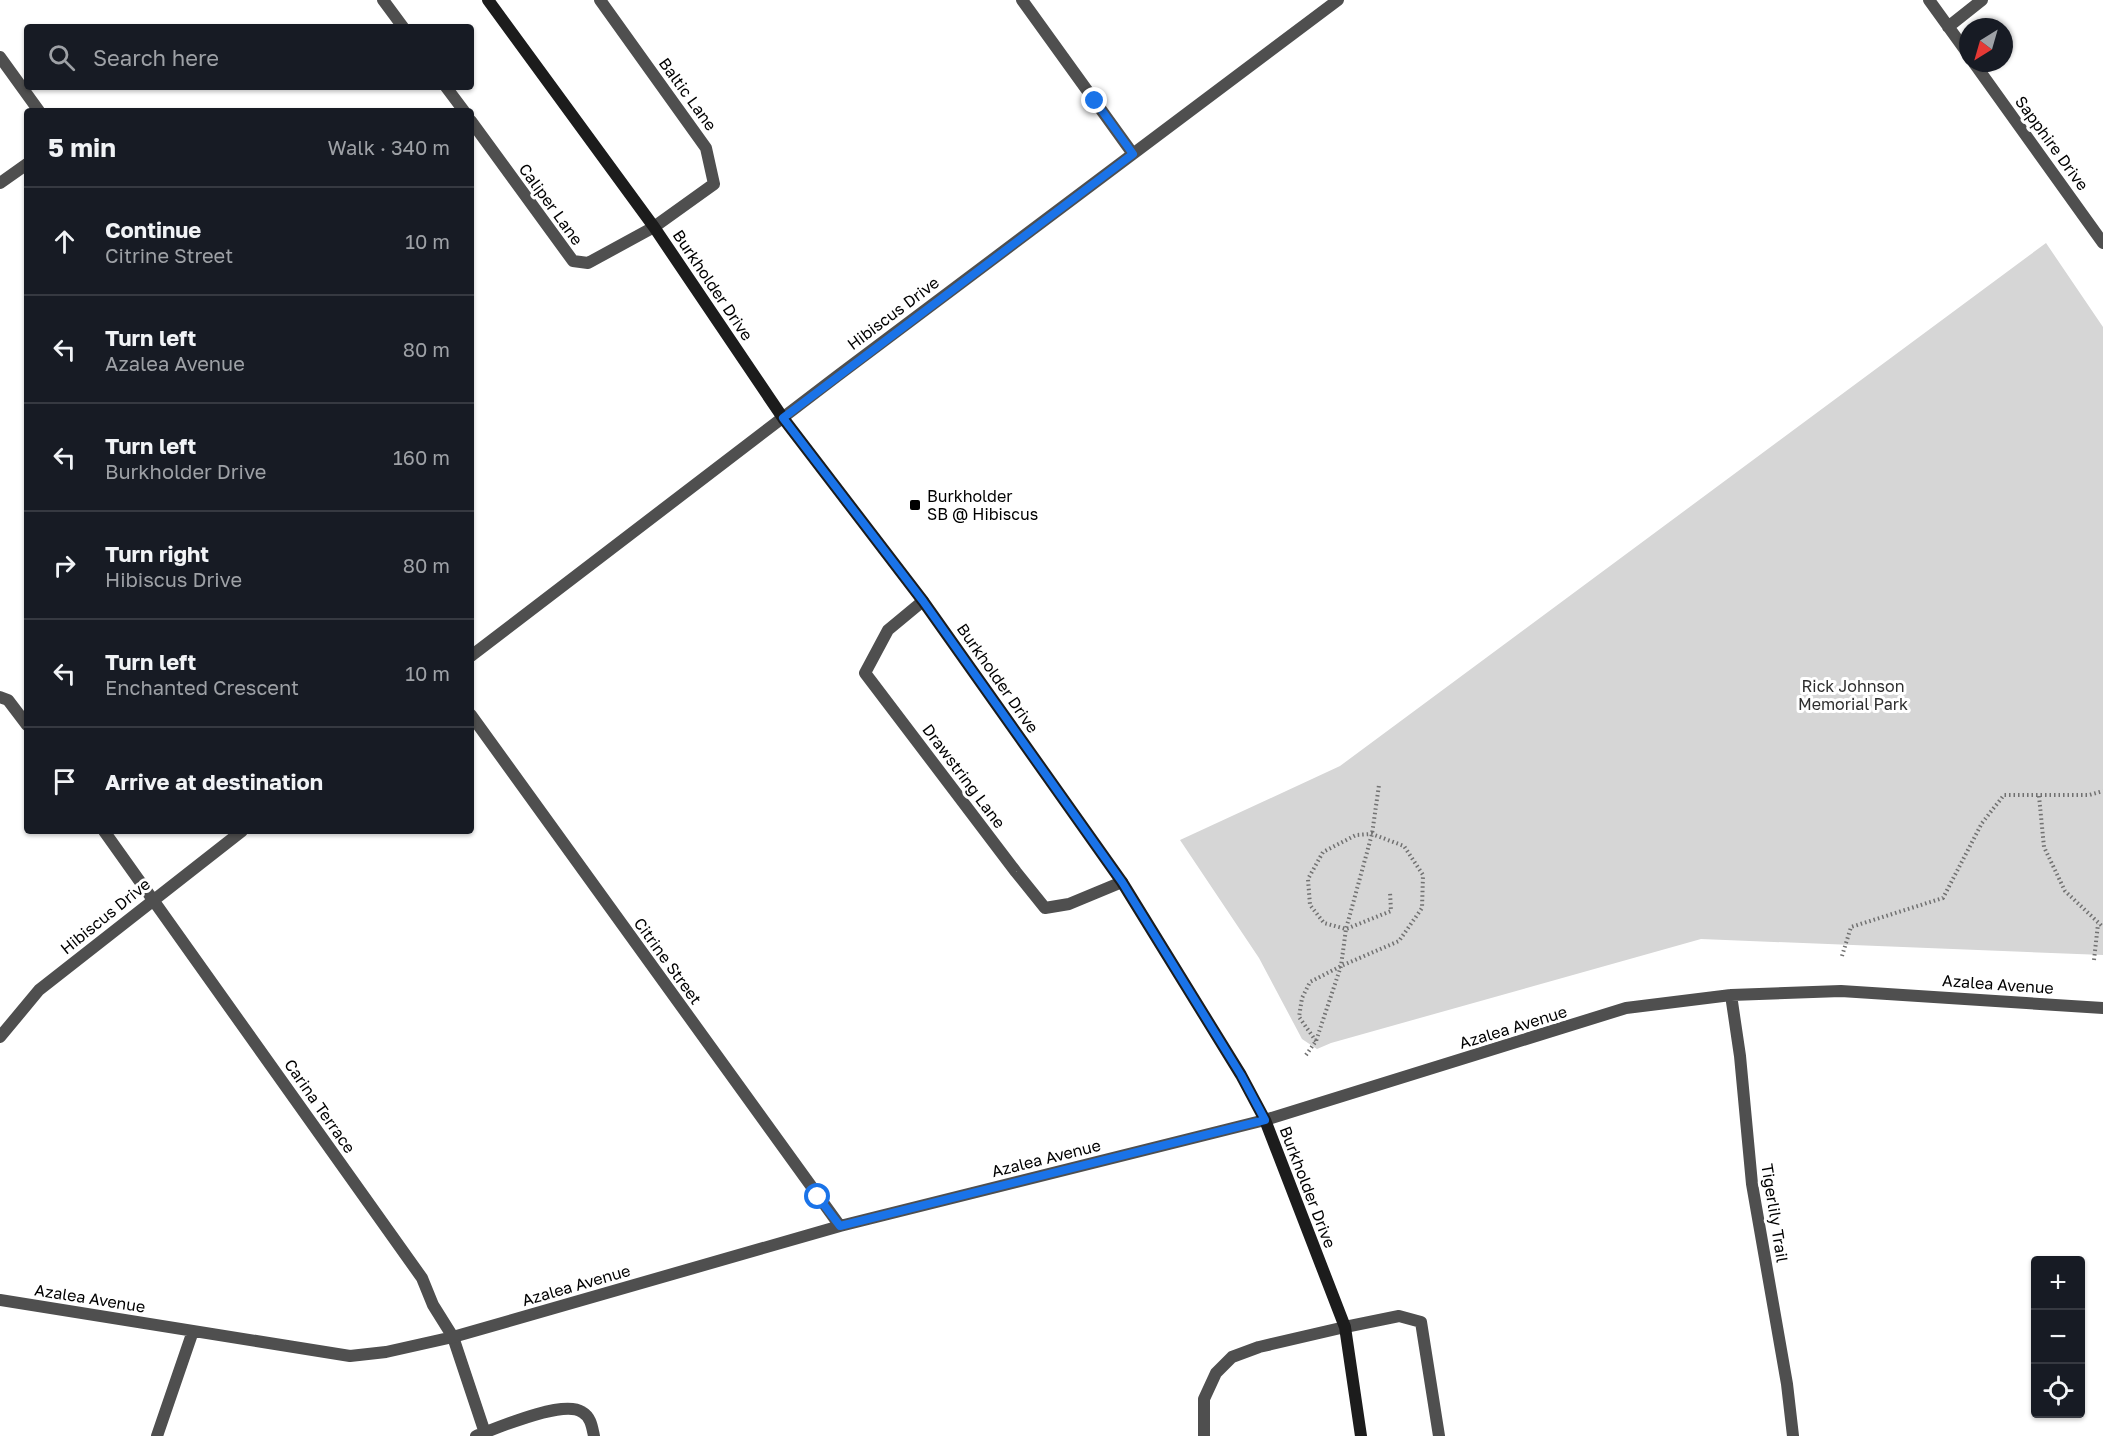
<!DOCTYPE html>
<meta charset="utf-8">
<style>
:root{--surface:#171b24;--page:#20242c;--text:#f1f3f6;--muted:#9ea1a6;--line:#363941}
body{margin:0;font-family:"Golos Text",sans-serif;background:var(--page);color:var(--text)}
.controls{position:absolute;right:18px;bottom:18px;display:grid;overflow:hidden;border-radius:6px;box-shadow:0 2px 4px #0004}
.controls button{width:54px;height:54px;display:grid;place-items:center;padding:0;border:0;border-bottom:2px solid var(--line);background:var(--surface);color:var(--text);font:30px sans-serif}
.compass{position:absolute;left:1959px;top:18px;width:54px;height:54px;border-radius:50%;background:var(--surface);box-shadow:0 2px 4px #0004;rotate:217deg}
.stop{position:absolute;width:18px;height:18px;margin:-14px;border:4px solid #1a73e8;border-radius:50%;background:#fff}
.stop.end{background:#1a73e8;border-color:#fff;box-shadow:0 2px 6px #0008}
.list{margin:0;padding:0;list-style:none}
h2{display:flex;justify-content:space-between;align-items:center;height:78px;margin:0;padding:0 24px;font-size:26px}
h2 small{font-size:20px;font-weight:400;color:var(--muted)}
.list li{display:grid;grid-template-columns:39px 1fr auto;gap:18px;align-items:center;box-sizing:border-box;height:108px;padding:0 24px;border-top:2px solid var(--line)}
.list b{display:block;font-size:22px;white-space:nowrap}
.list p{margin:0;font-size:20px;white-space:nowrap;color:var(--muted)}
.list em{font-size:20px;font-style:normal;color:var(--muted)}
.icon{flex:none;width:33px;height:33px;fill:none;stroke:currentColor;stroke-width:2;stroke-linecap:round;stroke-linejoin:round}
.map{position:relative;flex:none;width:2103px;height:1436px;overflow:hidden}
.search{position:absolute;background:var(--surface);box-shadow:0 2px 4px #0004;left:24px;top:24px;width:450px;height:66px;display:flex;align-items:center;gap:15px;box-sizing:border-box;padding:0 21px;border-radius:6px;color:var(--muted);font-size:22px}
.panel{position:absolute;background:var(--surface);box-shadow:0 2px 4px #0004;left:24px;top:108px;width:450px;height:726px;border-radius:6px}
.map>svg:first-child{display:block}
</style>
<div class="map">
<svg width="2103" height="1436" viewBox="0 0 2103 1436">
<rect width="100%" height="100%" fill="#fff"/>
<path fill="#d6d6d6" d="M2046 243 2103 327V955L1701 939 1331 1043 1317 1049 1302 1039 1259 958 1180 840 1340 766Z"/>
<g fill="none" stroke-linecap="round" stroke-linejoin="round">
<path stroke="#717171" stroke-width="4" stroke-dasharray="1.5 3" stroke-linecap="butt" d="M2039 796 2044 847 2065 891 2103 927
M1842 956 1851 927 1943 898 1982 823 2004 795H2089L2103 791
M2094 960 2098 924
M1316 1041 1299 1017 1302 998 1310 982 1341 966 1399 941 1422 908 1423 875 1404 846 1372 834 1356 835 1323 852 1308 879 1310 905 1324 923 1346 929 1391 911 1390 892
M1306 1055 1316 1041 1341 966 1346 929 1372 834 1379 785"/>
<path stroke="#4f4f4f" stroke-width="12" d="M453 1337 485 1433
M476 1436C497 1428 563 1399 582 1412 591 1417 592 1427 594 1436
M1204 1436V1399L1216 1373 1232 1357 1259 1347 1345 1327"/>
<path stroke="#4f4f4f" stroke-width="12" d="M383 0 403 27
M1022 0 1133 154
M1929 0 1968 54
M1948 27 1982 0
M0 57 39 111
M1974 63 2103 243
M446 87 464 111
M471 121 573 261 588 263 654 227 714 184 706 148 600 0
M0 183 27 164
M923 601 888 630 865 673 1016 872 1045 908 1069 904 1122 882
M471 656 836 377 1338 0
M0 697 8 700 27 725
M471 715 840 1226
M104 831 422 1278 433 1305 453 1337
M1731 995 1740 1056 1752 1184 1787 1384 1793 1436
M0 1037 39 990 242 831
M0 1300 350 1356 386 1352 453 1337 840 1226 1265 1120 1626 1008 1731 995 1841 991 2103 1008
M1345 1327 1399 1316 1421 1322 1439 1436
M157 1436 193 1331"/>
<path stroke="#1c1c1c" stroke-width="12" d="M488 0 654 227 783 418 923 601 1122 882 1241 1075 1265 1120 1345 1327 1361 1436"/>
</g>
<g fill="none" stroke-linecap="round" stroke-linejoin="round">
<path stroke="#1a73e8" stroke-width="8" d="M818 1197 840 1226 1265 1120 1241 1075 1122 882 923 601 783 418 1133 154 1095 101"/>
</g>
<rect fill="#000" stroke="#fff" stroke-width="2" x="909" y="499" width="12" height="12" rx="3"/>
<g text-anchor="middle" stroke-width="6" stroke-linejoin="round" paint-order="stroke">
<g font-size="16" fill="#000" stroke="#fff">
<text transform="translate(688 94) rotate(54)" y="6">Baltic Lane</text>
<text transform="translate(2052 143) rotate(54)" y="6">Sapphire Drive</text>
<text transform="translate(551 204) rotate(54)" y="6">Caliper Lane</text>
<text transform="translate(713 285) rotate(56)" y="6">Burkholder Drive</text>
<text transform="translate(893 313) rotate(-37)" y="6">Hibiscus Drive</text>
<text transform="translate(998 678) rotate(55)" y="6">Burkholder Drive</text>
<text transform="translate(964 776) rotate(53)" y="6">Drawstring Lane</text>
<text transform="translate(105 916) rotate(-39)" y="6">Hibiscus Drive</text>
<text transform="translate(668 961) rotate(54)" y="6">Citrine Street</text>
<text transform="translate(1998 984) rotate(4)" y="6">Azalea Avenue</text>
<text transform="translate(1513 1027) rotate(-17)" y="6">Azalea Avenue</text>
<text transform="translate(320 1106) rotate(55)" y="6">Carina Terrace</text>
<text transform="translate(1046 1158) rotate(-14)" y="6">Azalea Avenue</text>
<text transform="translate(1308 1187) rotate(69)" y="6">Burkholder Drive</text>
<text transform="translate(1775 1213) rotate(81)" y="6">Tigerlily Trail</text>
<text transform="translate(576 1285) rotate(-16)" y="6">Azalea Avenue</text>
<text transform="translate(90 1298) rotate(9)" y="6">Azalea Avenue</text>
</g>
<g font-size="16" fill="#000" stroke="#fff" text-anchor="start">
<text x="927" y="502">Burkholder<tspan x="927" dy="18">SB @ Hibiscus</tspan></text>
</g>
<g font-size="16" fill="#2d2d2d" stroke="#fff">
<text x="1853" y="692">Rick Johnson<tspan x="1853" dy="18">Memorial Park</tspan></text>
</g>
</g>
</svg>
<div class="controls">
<button>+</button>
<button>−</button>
<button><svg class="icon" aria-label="locate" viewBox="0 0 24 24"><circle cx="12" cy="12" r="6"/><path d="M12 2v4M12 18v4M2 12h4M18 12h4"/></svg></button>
</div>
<svg class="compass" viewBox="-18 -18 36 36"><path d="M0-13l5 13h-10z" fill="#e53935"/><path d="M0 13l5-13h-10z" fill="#9ea1a6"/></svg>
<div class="stop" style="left:818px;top:1197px"></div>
<div class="stop end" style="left:1095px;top:101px"></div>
<div class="search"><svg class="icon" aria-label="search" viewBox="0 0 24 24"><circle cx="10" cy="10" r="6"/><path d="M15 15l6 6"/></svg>Search here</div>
<section class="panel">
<h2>5 min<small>Walk · 340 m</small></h2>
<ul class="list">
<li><svg class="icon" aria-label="ahead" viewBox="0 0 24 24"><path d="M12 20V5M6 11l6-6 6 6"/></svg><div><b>Continue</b><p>Citrine Street</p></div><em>10 m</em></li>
<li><svg class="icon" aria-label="left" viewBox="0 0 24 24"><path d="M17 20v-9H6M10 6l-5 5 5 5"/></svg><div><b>Turn left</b><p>Azalea Avenue</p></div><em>80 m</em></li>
<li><svg class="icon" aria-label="left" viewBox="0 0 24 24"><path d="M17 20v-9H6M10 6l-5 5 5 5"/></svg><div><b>Turn left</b><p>Burkholder Drive</p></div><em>160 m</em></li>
<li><svg class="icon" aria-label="right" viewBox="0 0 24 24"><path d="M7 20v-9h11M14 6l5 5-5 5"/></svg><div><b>Turn right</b><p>Hibiscus Drive</p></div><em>80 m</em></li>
<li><svg class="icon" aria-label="left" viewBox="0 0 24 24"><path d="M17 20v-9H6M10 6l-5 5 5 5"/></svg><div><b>Turn left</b><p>Enchanted Crescent</p></div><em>10 m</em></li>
<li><svg class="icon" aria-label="arrive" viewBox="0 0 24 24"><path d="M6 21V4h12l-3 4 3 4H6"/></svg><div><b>Arrive at destination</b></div></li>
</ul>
</section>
</div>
